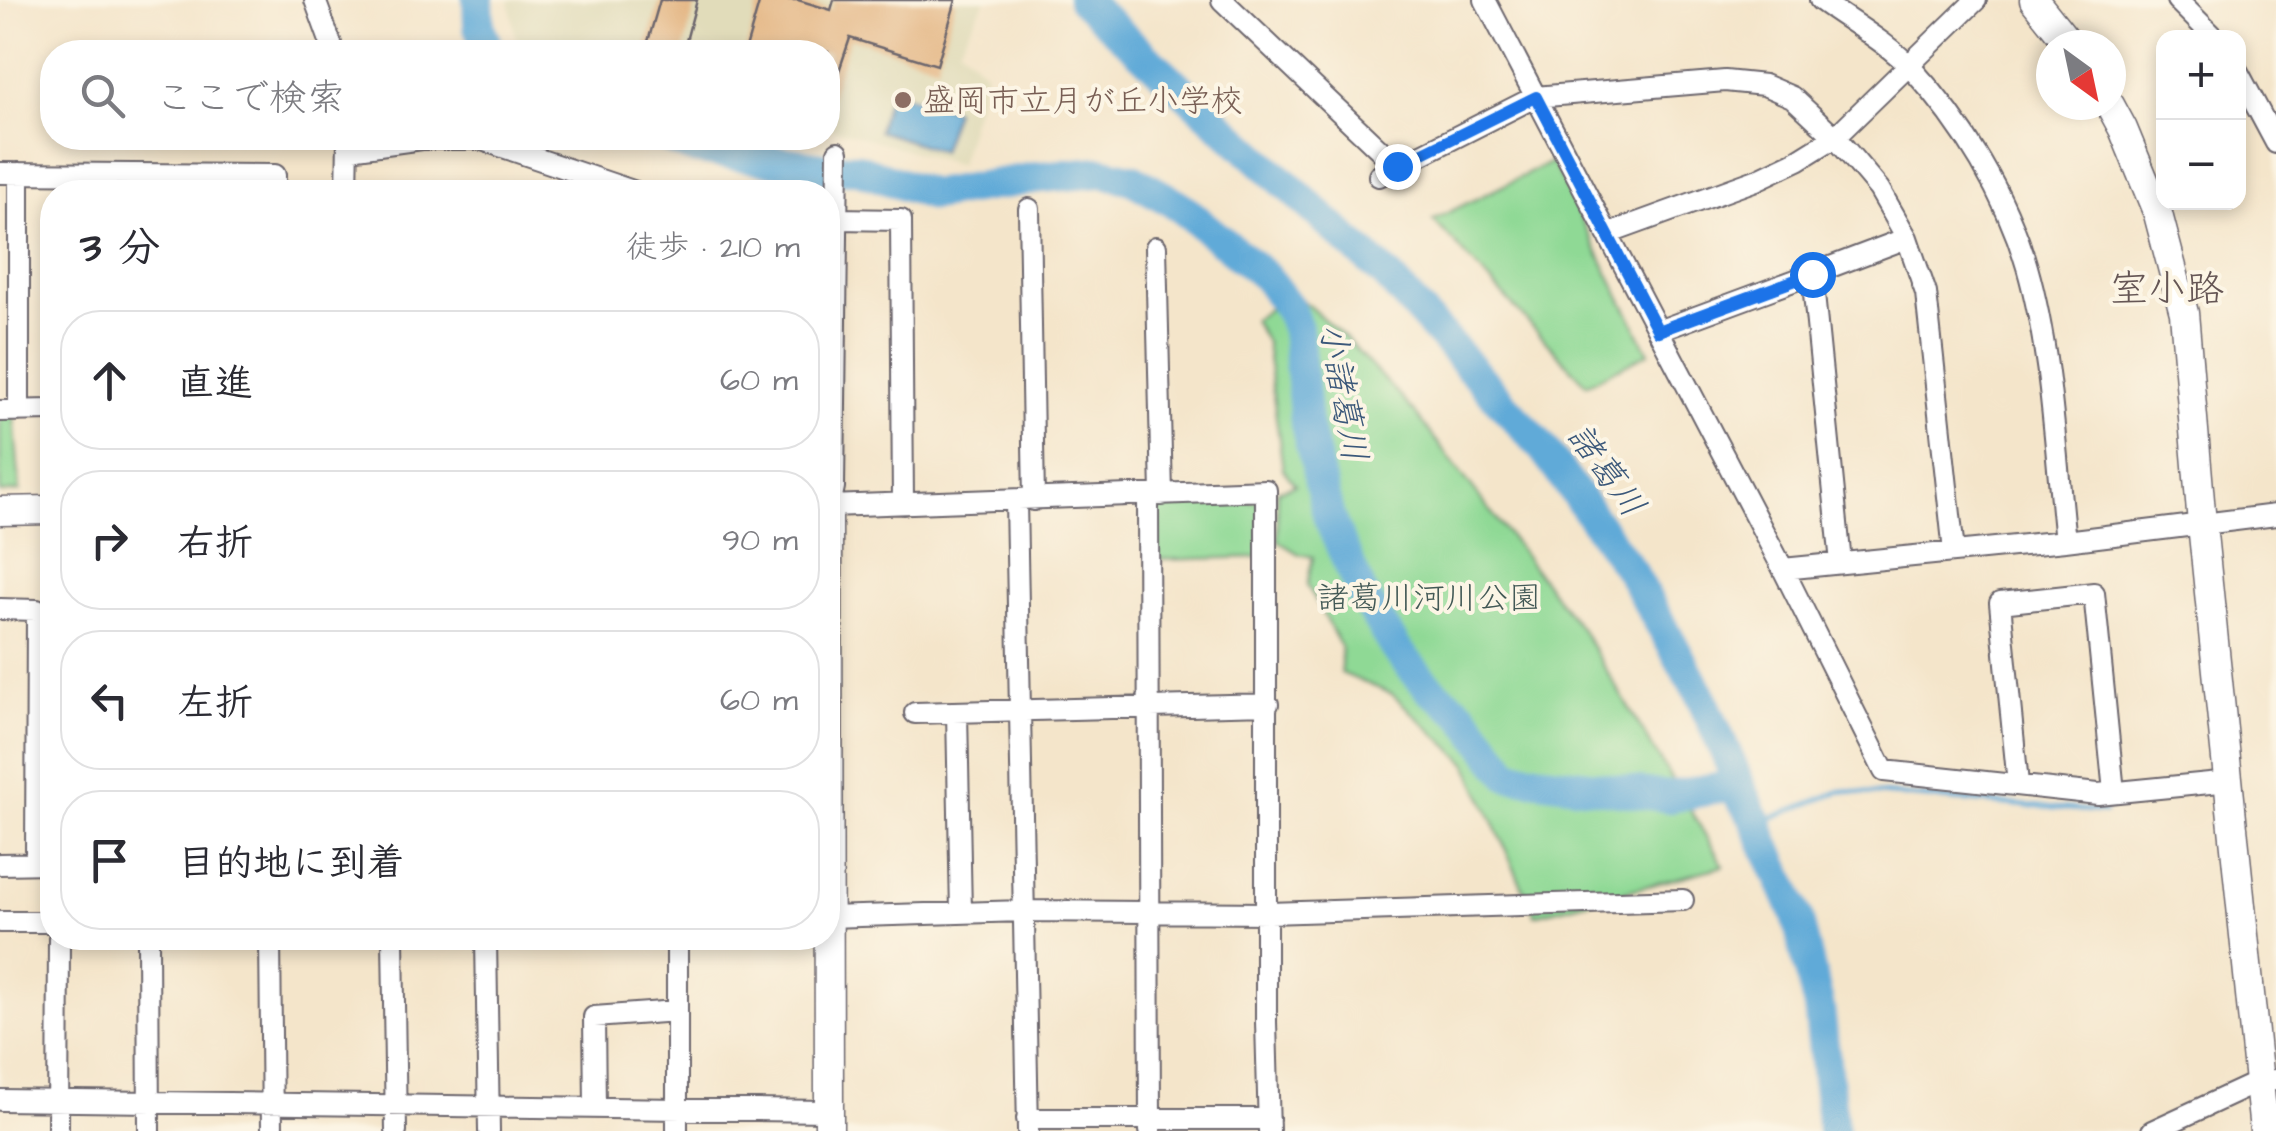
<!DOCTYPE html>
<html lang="ja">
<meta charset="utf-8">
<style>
:root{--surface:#fff;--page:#f2f2f3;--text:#2b2b33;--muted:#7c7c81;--line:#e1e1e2}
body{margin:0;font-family:"Architects Daughter","Klee One",sans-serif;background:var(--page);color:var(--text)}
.controls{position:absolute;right:30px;top:30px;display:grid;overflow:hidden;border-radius:20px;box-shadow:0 5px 15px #0003}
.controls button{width:90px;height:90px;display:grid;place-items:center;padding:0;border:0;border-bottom:2px solid var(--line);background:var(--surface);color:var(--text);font:50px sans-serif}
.compass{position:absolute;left:2036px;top:30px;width:90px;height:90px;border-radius:50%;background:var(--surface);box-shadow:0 5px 15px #0003;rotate:147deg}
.stop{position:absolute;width:30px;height:30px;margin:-22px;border:8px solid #1a73e8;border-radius:50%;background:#fff}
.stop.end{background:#1a73e8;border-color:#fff;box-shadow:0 2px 10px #0008}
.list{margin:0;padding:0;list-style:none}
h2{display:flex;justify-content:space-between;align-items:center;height:130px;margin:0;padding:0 40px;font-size:42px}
h2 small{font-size:32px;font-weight:400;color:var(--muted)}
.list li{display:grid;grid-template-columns:65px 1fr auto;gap:30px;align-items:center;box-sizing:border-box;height:140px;margin:0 20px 20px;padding:0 20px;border:2px solid var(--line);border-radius:40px}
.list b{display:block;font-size:38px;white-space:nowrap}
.list em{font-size:32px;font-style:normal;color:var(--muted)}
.icon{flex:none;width:55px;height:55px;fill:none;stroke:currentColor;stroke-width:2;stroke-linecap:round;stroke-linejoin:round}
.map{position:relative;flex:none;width:2276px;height:1131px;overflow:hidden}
.search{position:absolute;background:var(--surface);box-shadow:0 5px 15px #0003;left:40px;top:40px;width:800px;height:110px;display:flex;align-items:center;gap:25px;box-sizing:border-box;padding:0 35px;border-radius:40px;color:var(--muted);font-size:38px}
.panel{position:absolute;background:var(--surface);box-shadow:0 5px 15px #0003;left:40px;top:180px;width:800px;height:770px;border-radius:40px}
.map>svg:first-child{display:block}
</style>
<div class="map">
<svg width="2276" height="1131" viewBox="0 0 2276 1131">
<rect width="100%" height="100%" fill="#fcf5e5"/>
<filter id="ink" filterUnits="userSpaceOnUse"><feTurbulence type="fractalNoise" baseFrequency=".01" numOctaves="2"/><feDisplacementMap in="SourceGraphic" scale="20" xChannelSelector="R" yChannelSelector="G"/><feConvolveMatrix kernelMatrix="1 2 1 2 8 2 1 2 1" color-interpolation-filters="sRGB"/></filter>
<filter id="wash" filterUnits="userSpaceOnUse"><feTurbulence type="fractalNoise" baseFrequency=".0048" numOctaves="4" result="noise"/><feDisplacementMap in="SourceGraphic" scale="40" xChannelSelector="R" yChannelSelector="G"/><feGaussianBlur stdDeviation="2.25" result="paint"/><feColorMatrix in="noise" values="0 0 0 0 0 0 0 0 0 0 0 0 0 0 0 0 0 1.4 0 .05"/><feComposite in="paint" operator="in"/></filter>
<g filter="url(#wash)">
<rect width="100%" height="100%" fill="#f4e5ca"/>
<path fill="#e1dcba" d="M509 0H986L959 47 986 72 959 165 828 127V52H564L516 39Z"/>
<path fill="#8fd995" stroke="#587e68" stroke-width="2.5" d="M1552 162 1649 353 1586 384 1433 220Z
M1293 292 1345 338 1415 413 1583 632 1724 866 1535 915 1467 763 1392 694 1341 673V647L1307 585 1313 557 1299 554 1278 541 1277 491 1295 485 1283 469 1266 342 1253 320Z
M14 415 20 491 0 493V416Z
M1259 501V557L1156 560V504Z"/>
<path fill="#60aad8" stroke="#41668a" stroke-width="2.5" d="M890 91 955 110 941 151 878 131Z"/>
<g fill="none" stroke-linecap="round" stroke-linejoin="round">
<path stroke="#60aad8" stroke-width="5" d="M1758 823 1841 791 2105 812"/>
<path stroke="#60aad8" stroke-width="32" d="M478 0 479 27 489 52
M1083 0 1387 276 1543 448 1631 572 1699 692 1797 916 1819 1008 1833 1131
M669 138 692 148 823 168 858 169 932 195 1041 177 1101 172 1132 179 1178 205 1266 277 1289 308 1297 330 1306 424 1329 518 1362 594 1396 649 1429 688 1463 714 1509 775 1670 797 1732 785 1758 823"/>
</g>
<g id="blocks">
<path fill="#e5b989" d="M660 0H697L683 52H645Z
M760 0H798L831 10 834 0H956L937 65 850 38 830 98H828V52H745Z"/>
</g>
</g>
<g filter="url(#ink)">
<use href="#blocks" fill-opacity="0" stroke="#6c666d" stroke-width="2.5"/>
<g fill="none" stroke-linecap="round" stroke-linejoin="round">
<g stroke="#6c666d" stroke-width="24">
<path id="street" d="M315 0 334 52
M1222 0 1397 166
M1485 0 1783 569 1884 771 2098 794 2230 781
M1820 0C1850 22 1887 42 1912 69 1963 124 2006 195 2027 267 2052 355 2055 450 2065 541
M2177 0 2215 38
M2238 72 2276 143
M350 149 422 139H479L636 192
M838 152 834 487 830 506 1266 490V1022L1269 1131
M0 173 275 175V192
M1379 176 1535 97 1725 81 1764 85 1792 97 1835 137 1879 189 1907 238 1926 293 1954 552
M347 192 348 139
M1029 209 1034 500
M836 219 901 220 903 504
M1607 234 1756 180 1798 160 1835 137 1976 0
M1156 247 1162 495
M1812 274 1907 238
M1658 331 1812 274 1841 563
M0 411 52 410
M19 411V173
M1148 495 1150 1131
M1016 501 1028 1131
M1783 569 2065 541 2276 515
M0 609 37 610 36 863
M957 712 961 913
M915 713 1268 704
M2018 784 2000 603 2094 593 2114 792
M0 864 52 863
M828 917 1023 911 1269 913 1683 900
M0 922H52
M148 938 149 1131
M270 938 272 1131
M393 938 396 1131
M486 938 489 1131
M677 938V1131
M0 1100 829 1111
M595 1108 594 1017 677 1011
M1027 1119H1269
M58 1131 59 938
M2152 1131 2260 1081 2276 1080"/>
</g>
<g stroke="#6c666d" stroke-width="31">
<path id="secondary" d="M2034 0 2070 45
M2110 105 2123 129 2158 214 2184 313 2202 524 2264 1131
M828 506 829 1131
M0 511 52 510"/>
</g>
<use href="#street" stroke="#fff" stroke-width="20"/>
<use href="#secondary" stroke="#fff" stroke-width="28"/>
</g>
</g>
<g fill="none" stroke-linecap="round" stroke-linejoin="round" filter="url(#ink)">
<path stroke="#1a73e8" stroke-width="12" d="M1397 166 1536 97 1658 331 1812 274"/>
</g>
<circle fill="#8d6e63" stroke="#fcf5e5" stroke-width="4" cx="903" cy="100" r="10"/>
<g text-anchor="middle" stroke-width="8" stroke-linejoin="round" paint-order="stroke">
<g font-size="32" fill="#785e54" stroke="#fcf5e5" text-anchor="start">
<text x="923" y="111">盛岡市立月が丘小学校</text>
</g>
<g font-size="32" fill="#435956" stroke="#fcf5e5">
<text x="1429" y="608">諸葛川河川公園</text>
</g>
<g font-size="35" font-style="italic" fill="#3b587a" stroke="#fcf5e5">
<text transform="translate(1344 392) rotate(80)" y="12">小諸葛川</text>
<text transform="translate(1607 470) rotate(54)" y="12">諸葛川</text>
</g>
<g font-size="38" fill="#665756" stroke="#fcf5e5">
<text x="2167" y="301">室小路</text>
</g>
</g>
</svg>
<div class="controls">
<button>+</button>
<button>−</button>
</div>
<svg class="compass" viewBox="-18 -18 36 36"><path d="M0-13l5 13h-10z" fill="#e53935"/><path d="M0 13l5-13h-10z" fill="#7c7c81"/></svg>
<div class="stop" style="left:1812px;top:274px"></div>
<div class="stop end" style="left:1397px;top:166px"></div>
<div class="search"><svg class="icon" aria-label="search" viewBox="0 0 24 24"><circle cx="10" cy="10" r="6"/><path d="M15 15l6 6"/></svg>ここで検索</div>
<section class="panel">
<h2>3 分<small>徒歩 · 210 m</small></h2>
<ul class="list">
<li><svg class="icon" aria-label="ahead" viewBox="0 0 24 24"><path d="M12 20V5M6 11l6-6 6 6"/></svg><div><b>直進</b></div><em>60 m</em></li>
<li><svg class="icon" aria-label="right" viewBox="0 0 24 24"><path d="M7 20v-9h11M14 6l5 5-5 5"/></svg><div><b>右折</b></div><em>90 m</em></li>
<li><svg class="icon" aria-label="left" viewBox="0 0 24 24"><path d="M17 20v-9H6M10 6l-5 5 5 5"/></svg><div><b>左折</b></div><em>60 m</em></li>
<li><svg class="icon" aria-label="arrive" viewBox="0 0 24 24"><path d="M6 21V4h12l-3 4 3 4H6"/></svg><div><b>目的地に到着</b></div></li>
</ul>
</section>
</div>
